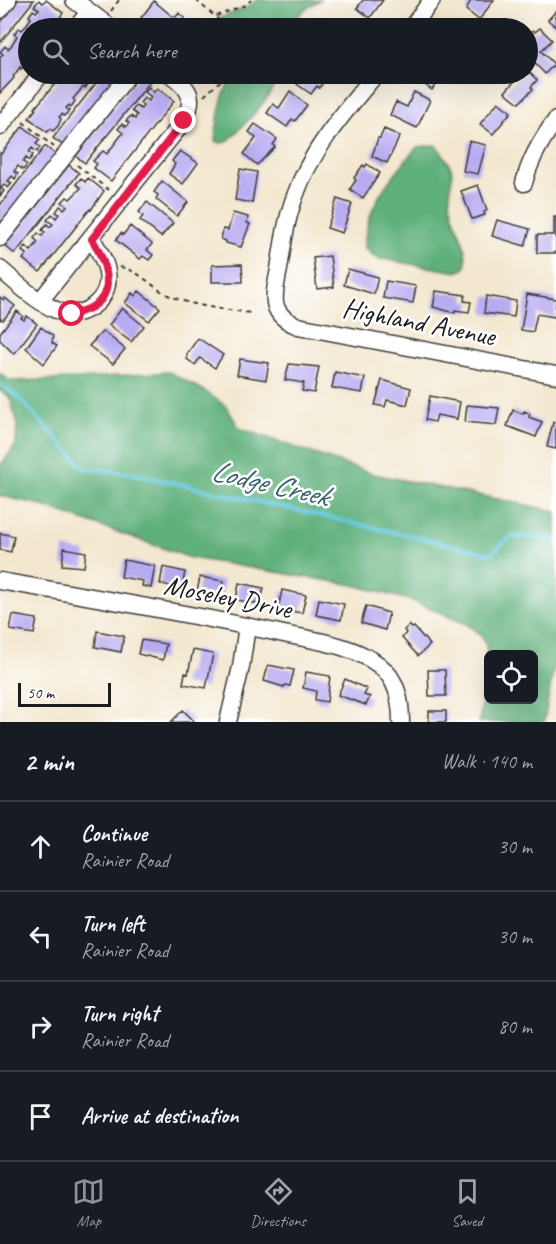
<!DOCTYPE html>
<meta charset="utf-8">
<style>
:root{--surface:#171b24;--page:#20242c;--text:#f1f3f6;--muted:#9ea1a6;--line:#363941;--accent:#8c9099}
body{margin:0;font-family:Caveat,sans-serif;background:var(--page);color:var(--text)}
.controls{position:absolute;right:18px;bottom:18px;display:grid;overflow:hidden;border-radius:9px;box-shadow:0 6px 24px #0002}
.controls button{width:54px;height:54px;display:grid;place-items:center;padding:0;border:0;border-bottom:2px solid var(--line);background:var(--surface);color:var(--text);font:30px sans-serif}
.scale{position:absolute;left:18px;bottom:15px;width:93px;box-sizing:border-box;padding-left:6px;border:3px solid #1c1c1c;border-top:0;font-size:16px;line-height:21px;white-space:nowrap;color:#1c1c1c;-webkit-text-stroke:4px #fff;paint-order:stroke}
.stop{position:absolute;width:18px;height:18px;margin:-14px;border:4px solid #e11d48;border-radius:50%;background:#fff}
.stop.end{background:#e11d48;border-color:#fff;box-shadow:0 2px 6px #0008}
.list{margin:0;padding:0;list-style:none}
h2{display:flex;justify-content:space-between;align-items:center;height:78px;margin:0;padding:0 24px;font-size:26px}
h2 small{font-size:20px;font-weight:400;color:var(--muted)}
.list li{display:grid;grid-template-columns:39px 1fr auto;gap:18px;align-items:center;box-sizing:border-box;height:90px;padding:0 24px;border-top:2px solid var(--line)}
.list b{display:block;font-size:22px;white-space:nowrap}
.list p{margin:0;font-size:20px;white-space:nowrap;color:var(--muted)}
.list em{font-size:20px;font-style:normal;color:var(--muted)}
.icon{flex:none;width:33px;height:33px;fill:none;stroke:currentColor;stroke-width:2;stroke-linecap:round;stroke-linejoin:round}
.map{position:relative;flex:none;width:556px;height:722px;overflow:hidden}
.search{position:absolute;background:var(--surface);box-shadow:0 6px 24px #0002;left:18px;right:18px;top:18px;height:66px;display:flex;align-items:center;gap:15px;box-sizing:border-box;padding:0 21px;border-radius:33px;color:var(--muted);font-size:22px}
.sheet{height:438px;background:var(--surface)}
nav{display:flex;justify-content:space-around;align-items:center;box-sizing:border-box;height:84px;border-top:2px solid var(--line);background:var(--surface);font-size:16px;color:var(--muted)}
nav a{display:grid;justify-items:center;gap:3px}
nav .on{color:var(--accent)}
.map>svg:first-child{display:block}
</style>
<div class="map">
<svg width="556" height="722" viewBox="0 0 556 722">
<rect width="100%" height="100%" fill="#fff"/>
<filter id="ink" filterUnits="userSpaceOnUse"><feTurbulence type="fractalNoise" baseFrequency=".0167" numOctaves="2"/><feDisplacementMap in="SourceGraphic" scale="12" xChannelSelector="R" yChannelSelector="G"/><feConvolveMatrix kernelMatrix="1 2 1 2 8 2 1 2 1" color-interpolation-filters="sRGB"/></filter>
<filter id="wash" filterUnits="userSpaceOnUse"><feTurbulence type="fractalNoise" baseFrequency=".008" numOctaves="4" result="noise"/><feDisplacementMap in="SourceGraphic" scale="24" xChannelSelector="R" yChannelSelector="G"/><feGaussianBlur stdDeviation="1.35" result="paint"/><feColorMatrix in="noise" values="0 0 0 0 0 0 0 0 0 0 0 0 0 0 0 0 0 1.4 0 .05"/><feComposite in="paint" operator="in"/></filter>
<g filter="url(#wash)">
<rect width="100%" height="100%" fill="#f3e7cf"/>
<path fill="#61b07b" stroke="#3e664c" stroke-width="1.5" fill-rule="evenodd" d="M256 0H320L305 9 288 28H232L220 18 248 7Z
M234 74H276C278 94 241 127 227 142L220 143 215 141C218 116 220 95 234 74Z
M435 145C442 152 447 158 451 168 454 178 449 190 450 200 452 225 470 243 465 268L457 272 376 258 364 248C366 204 390 179 417 147Z
M169 372 203 390 227 407 239 428 373 474 556 511V656L544 722H479L487 659 486 644 480 634 466 624 413 601 354 585 191 558 37 504 0 496V466L16 445 17 421 9 396 0 391V373L10 381 79 379ZM488 654H534V700H488Z"/>
<g fill="none" stroke-linecap="round" stroke-linejoin="round">
<path stroke="#61c8de" stroke-width="4" d="M0 384 18 397 84 468 130 473 491 554 511 536 556 539"/>
</g>
<g id="blocks">
<path fill="#b8abf1" d="M18 0H34L0 43V23Z
M39 0 42 3 46 0 63 13 53 28H28V60L21 69 20 67 13 77 14 78 0 93V57L3 54 0 52 5 46 8 49 11 46 17 36 14 34 19 28 22 30 25 27 31 18 29 16 33 10 36 12 39 9 34 6Z
M363 0H383L370 18 357 8Z
M471 0H494L479 20 466 10Z
M154 1 172 16 176 17 179 13 185 18 181 23 185 26 188 21 194 25 191 28H152L141 18Z
M556 11V27L548 20Z
M540 28 552 40 541 51 554 64 545 74 528 56V36L530 34 532 36 533 34 530 32 533 30 535 32Z
M528 71 537 80 531 87 533 89 519 103 505 92 521 74H528Z
M63 74H93L87 81 89 83 85 88 83 87 73 99 75 101 71 107 69 105 66 108 69 111 64 116 62 114 59 117 61 119 58 126 53 131 50 129 47 132 29 118 36 109 35 108Z
M103 74H119L64 146 53 138Z
M140 74 150 82 85 163 76 156Z
M305 74H326L324 76 327 77 319 88 317 86 311 94 297 84Z
M423 74H443L432 90 418 80Z
M149 87 154 92 157 88 174 101 111 181 94 168 97 164 93 161 103 151 107 154 116 142 123 133 118 129 122 124 126 127 129 123 126 121 131 116 135 119 137 115 132 111 136 106 141 109 143 106 140 103 144 98 149 101 151 97 145 92Z
M290 91 307 105 295 121 292 119 287 127 267 113 273 104 279 108Z
M414 92 430 100 417 128 390 115 396 102 407 107Z
M498 102 511 112 493 134 480 124Z
M255 124 277 139 273 145 275 147 257 165 244 154 256 138 249 132Z
M23 126 40 140 36 144 40 147 37 152 32 148 29 152 33 155 29 161 26 158 23 162 27 165 23 170 18 166 14 171 18 174 15 179 12 176 8 181 12 183 8 188 4 185 1 188 4 191 0 196V153L1 154Z
M384 129 400 136 387 163 372 156 378 138H380Z
M469 141 486 145 478 174 463 171Z
M45 146 56 155 0 227V205Z
M180 151 198 163 183 184 169 174 175 164 172 161Z
M367 164 380 173 363 198 350 189 356 180 354 178 363 165 365 167Z
M69 165 79 173 15 254 5 246Z
M240 169 257 172 252 203 235 200Z
M81 178 85 182 88 178 104 191 91 210 90 209 40 272 23 259 27 254 22 251 26 246 31 251 38 242 34 238 38 233 42 236 45 232 42 230 47 224 50 227 53 224 47 220 52 214 56 218 59 214 56 212 60 206 64 209 67 206 62 202 67 197 70 199 81 188 76 184Z
M162 181 188 202 177 216 156 199 158 195 154 192Z
M478 185 487 210 484 212 485 215 472 219 461 191Z
M337 199 352 204 342 233 327 228Z
M147 202 173 223 161 237 140 220 143 216 139 212Z
M233 213 248 217 247 223 250 224 241 247 226 243V241L221 239 223 229 228 230Z
M554 217H556V253H537V235H554Z
M497 220 530 229 525 246 492 236Z
M130 226 152 244 147 250 153 255 149 260 143 256 140 259 116 240 121 233 123 235Z
M330 256 334 287 317 289 313 258Z
M242 264 243 282H212V265Z
M348 269 378 277 374 294 344 285Z
M386 281 416 286 413 303 383 298Z
M139 291 160 308 149 321 125 303 132 293 135 296Z
M436 291 465 295 464 301 471 302 469 312 455 310V313L433 307Z
M527 294 556 299 555 317 537 314 533 332 521 330Z
M486 296 516 301 514 317 484 313Z
M0 297 4 300 5 298 15 306 3 320 1 319 0 320Z
M122 308 144 326 131 342 109 325Z
M17 311 23 316 21 318 24 320 27 316 37 324 14 354 0 340V333Z
M41 327 53 336 52 343 57 346 44 364 26 348Z
M103 331 125 349 113 364 89 346Z
M198 338 223 355 215 368 200 358 195 365 187 359V354Z
M240 359 269 363 266 380 237 375Z
M289 364 319 367 314 393 302 391 304 383 285 380Z
M335 372 365 378 362 393 332 388Z
M382 380 411 388 407 405 387 400 385 407 375 405Z
M430 396 460 402 457 419 437 415 435 422 425 420Z
M467 405 499 408 496 425 465 422Z
M513 410 523 414 524 411 530 414 529 417 542 422 536 437 507 426Z
M553 422H556V449L547 447Z
M0 533 14 536 11 552 0 550Z
M64 548 86 552 84 567 62 565Z
M124 560 155 566 151 588 142 586 143 581 121 577Z
M163 567 185 572 182 588 160 584Z
M200 577 224 581 221 596 197 592Z
M239 583 264 588 260 604 236 600Z
M282 590 306 595 302 613 278 609Z
M319 599 344 604 341 620 316 615Z
M366 606 389 613 385 630 361 623Z
M13 615 37 619 34 634 10 630Z
M409 625 412 628 414 627 430 645 418 656 402 638 406 633 404 630Z
M97 631 124 636 121 652 95 647Z
M141 640 166 644 163 660 138 654Z
M193 650 213 654 206 688 183 684 185 673 188 674Z
M268 665 294 670 290 686 285 685 284 687 264 681Z
M428 670H445L446 696H429Z
M306 672 330 676 327 702 315 700 316 691 303 688Z
M345 679 367 689 364 695 370 697 366 705 338 695Z
M183 710 194 721 193 722H171Z
M429 711H446V722H429Z"/>
</g>
</g>
<g filter="url(#ink)">
<use href="#blocks" fill-opacity="0" stroke="#3c3a37" stroke-width="1.5"/>
<g fill="none" stroke-linecap="round" stroke-linejoin="round">
<g stroke="#3c3a37" stroke-width="19">
<path id="minor" d="M74 0 111 28
M0 10 8 0
M76 28 89 12
M411 28 432 0
M376 74C345 111 311 150 295 196 286 220 283 244 279 269 274 295 267 314 298 326L556 375
M0 127 41 74
M524 183C530 159 541 140 556 120
M0 238 129 74
M0 269C17 283 35 301 56 310 81 322 112 301 107 272 105 260 98 249 92 239
M40 301 184 121C196 97 190 89 170 74
M0 581C93 597 187 613 279 633 311 640 352 644 379 665 397 679 401 700 401 722
M228 722 241 667 247 626"/>
</g>
<path stroke="#3c3a37" stroke-width="2" stroke-dasharray="4.5 4.5" stroke-linecap="butt" d="M196 0 228 28
M111 11 119 0
M216 16 246 5 251 0
M204 96 228 74
M23 122 54 147
M77 165 110 191
M120 267C141 271 150 286 168 295 194 307 224 309 251 313"/>
<use href="#minor" stroke="#fff" stroke-width="16"/>
</g>
</g>
<g fill="none" stroke-linecap="round" stroke-linejoin="round" filter="url(#ink)">
<path stroke="#e11d48" stroke-width="8" d="M72 314C119 305 111 271 92 239L184 121"/>
</g>
<g text-anchor="middle" stroke-width="5" stroke-linejoin="round" paint-order="stroke">
<g font-size="28" fill="#1c1c1c" stroke="#fff">
<text transform="translate(419 321) rotate(11)" y="10">Highland Avenue</text>
<text transform="translate(228 596) rotate(11)" y="10">Moseley Drive</text>
</g>
<g font-size="30" font-style="italic" fill="#38616a" stroke="#fff">
<text transform="translate(270 483) rotate(13)" y="10">Lodge Creek</text>
</g>
</g>
</svg>
<div class="controls">
<button><svg class="icon" aria-label="locate" viewBox="0 0 24 24"><circle cx="12" cy="12" r="6"/><path d="M12 2v4M12 18v4M2 12h4M18 12h4"/></svg></button>
</div>
<div class="scale">50 m</div>
<div class="stop" style="left:72px;top:314px"></div>
<div class="stop end" style="left:184px;top:121px"></div>
<div class="search"><svg class="icon" aria-label="search" viewBox="0 0 24 24"><circle cx="10" cy="10" r="6"/><path d="M15 15l6 6"/></svg>Search here</div>
</div>
<section class="sheet">
<h2>2 min<small>Walk · 140 m</small></h2>
<ul class="list">
<li><svg class="icon" aria-label="ahead" viewBox="0 0 24 24"><path d="M12 20V5M6 11l6-6 6 6"/></svg><div><b>Continue</b><p>Rainier Road</p></div><em>30 m</em></li>
<li><svg class="icon" aria-label="left" viewBox="0 0 24 24"><path d="M17 20v-9H6M10 6l-5 5 5 5"/></svg><div><b>Turn left</b><p>Rainier Road</p></div><em>30 m</em></li>
<li><svg class="icon" aria-label="right" viewBox="0 0 24 24"><path d="M7 20v-9h11M14 6l5 5-5 5"/></svg><div><b>Turn right</b><p>Rainier Road</p></div><em>80 m</em></li>
<li><svg class="icon" aria-label="arrive" viewBox="0 0 24 24"><path d="M6 21V4h12l-3 4 3 4H6"/></svg><div><b>Arrive at destination</b></div></li>
</ul>
</section>
<nav>
<a class="on"><svg class="icon" aria-label="map" viewBox="0 0 24 24"><path d="M3 6l6-2 6 2 6-2v14l-6 2-6-2-6 2zM9 4v14M15 6v14"/></svg>Map</a>
<a><svg class="icon" aria-label="directions" viewBox="0 0 24 24"><path d="M12 3l9 9-9 9-9-9zM9 14v-3h6M13 9l2 2-2 2"/></svg>Directions</a>
<a><svg class="icon" aria-label="saved" viewBox="0 0 24 24"><path d="M7 4h10v16l-5-4-5 4z"/></svg>Saved</a>
</nav>
